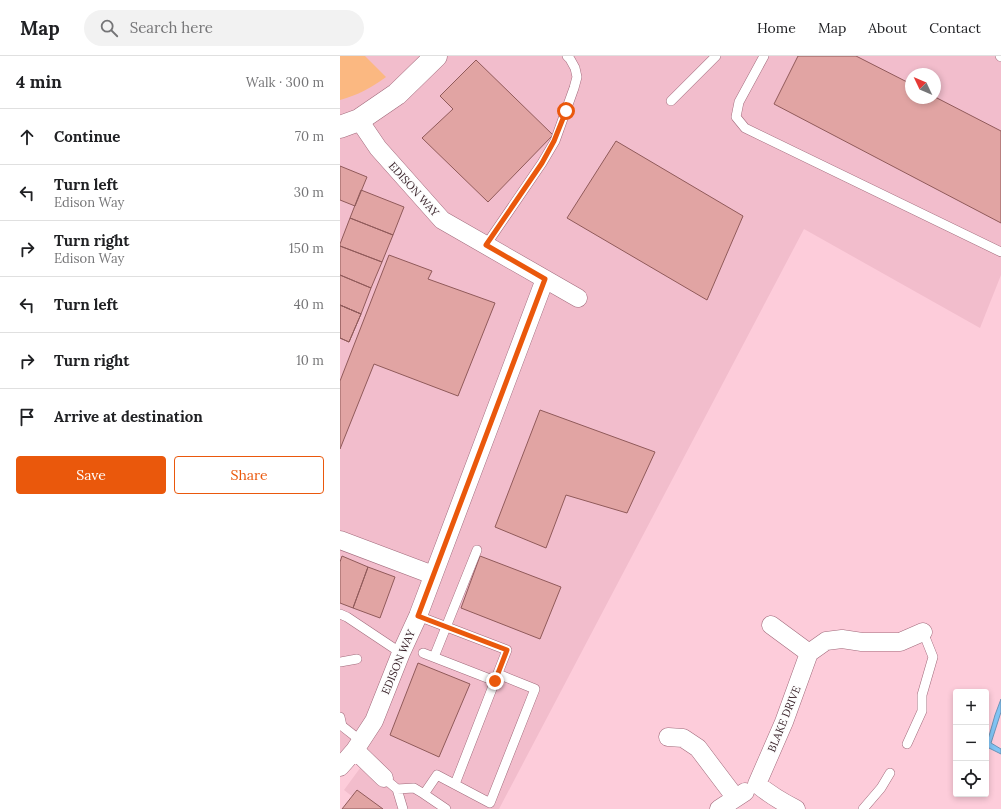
<!DOCTYPE html>
<meta charset="utf-8">
<style>
:root{--surface:#fff;--page:#f2f2f2;--text:#202124;--muted:#757577;--line:#e0e0e0;--accent:#ea580c}
body{margin:0;font-family:Lora,serif;background:var(--page);color:var(--text)}
.controls{position:absolute;right:12px;bottom:12px;display:grid;overflow:hidden;border-radius:4px;box-shadow:0 2px 6px #0003}
.controls button{width:36px;height:36px;display:grid;place-items:center;padding:0;border:0;border-bottom:1px solid var(--line);background:var(--surface);color:var(--text);font:20px sans-serif}
.compass{position:absolute;left:565px;top:12px;width:36px;height:36px;border-radius:50%;background:var(--surface);box-shadow:0 2px 6px #0003;rotate:314deg}
.stop{position:absolute;width:12px;height:12px;margin:-9px;border:3px solid #ea580c;border-radius:50%;background:#fff}
.stop.end{background:#ea580c;border-color:#fff;box-shadow:0 1px 4px #0008}
.list{margin:0;padding:0;list-style:none}
h2{display:flex;justify-content:space-between;align-items:center;height:52px;margin:0;padding:0 16px;font-size:17px}
h2 small{font-size:13px;font-weight:400;color:var(--muted)}
.list li{display:grid;grid-template-columns:26px 1fr auto;gap:12px;align-items:center;box-sizing:border-box;height:56px;padding:0 16px;border-top:1px solid var(--line)}
.list b{display:block;font-size:15px;white-space:nowrap}
.list p{margin:0;font-size:13px;white-space:nowrap;color:var(--muted)}
.list em{font-size:13px;font-style:normal;color:var(--muted)}
.actions{display:flex;gap:8px;padding:12px 16px}
.actions a{flex:1;padding:9px 0;border:1px solid var(--accent);border-radius:4px;text-align:center;font-size:14px;color:var(--accent)}
.actions .main{background:var(--accent);color:#fff}
.icon{flex:none;width:22px;height:22px;fill:none;stroke:currentColor;stroke-width:2;stroke-linecap:round;stroke-linejoin:round}
.map{position:relative;flex:none;width:661px;height:753px;overflow:hidden}
header{display:flex;align-items:center;gap:24px;box-sizing:border-box;height:56px;padding:0 20px;background:var(--surface);border-bottom:1px solid var(--line)}
header strong{font-size:19px}
nav{display:flex;gap:22px;margin-inline-start:auto;font-size:14px}
.search{width:280px;height:36px;background:var(--page);display:flex;align-items:center;gap:10px;box-sizing:border-box;padding:0 14px;border-radius:22px;color:var(--muted);font-size:15px}
main{display:flex}
aside{flex:1;background:var(--surface)}
.map>svg:first-child{display:block}
</style>
<header>
<strong>Map</strong>
<div class="search"><svg class="icon" aria-label="search" viewBox="0 0 24 24"><circle cx="10" cy="10" r="6"/><path d="M15 15l6 6"/></svg>Search here</div>
<nav><a>Home</a><a>Map</a><a>About</a><a>Contact</a></nav>
</header>
<main>
<aside>
<h2>4 min<small>Walk · 300 m</small></h2>
<ul class="list">
<li><svg class="icon" aria-label="ahead" viewBox="0 0 24 24"><path d="M12 20V5M6 11l6-6 6 6"/></svg><div><b>Continue</b></div><em>70 m</em></li>
<li><svg class="icon" aria-label="left" viewBox="0 0 24 24"><path d="M17 20v-9H6M10 6l-5 5 5 5"/></svg><div><b>Turn left</b><p>Edison Way</p></div><em>30 m</em></li>
<li><svg class="icon" aria-label="right" viewBox="0 0 24 24"><path d="M7 20v-9h11M14 6l5 5-5 5"/></svg><div><b>Turn right</b><p>Edison Way</p></div><em>150 m</em></li>
<li><svg class="icon" aria-label="left" viewBox="0 0 24 24"><path d="M17 20v-9H6M10 6l-5 5 5 5"/></svg><div><b>Turn left</b></div><em>40 m</em></li>
<li><svg class="icon" aria-label="right" viewBox="0 0 24 24"><path d="M7 20v-9h11M14 6l5 5-5 5"/></svg><div><b>Turn right</b></div><em>10 m</em></li>
<li><svg class="icon" aria-label="arrive" viewBox="0 0 24 24"><path d="M6 21V4h12l-3 4 3 4H6"/></svg><div><b>Arrive at destination</b></div></li>
</ul>
<div class="actions"><a class="main">Save</a><a>Share</a></div>
</aside>
<div class="map">
<svg width="661" height="753" viewBox="0 0 661 753">
<rect width="100%" height="100%" fill="#fdccda"/>
<path fill="#f2bdcc" fill-rule="evenodd" d="M0 0H661V219L640 272 464 173 159 753H28L4 734 26 704 0 701ZM571 18H595V42H571Z"/>
<path fill="#fbb881" d="M0 0H25L46 21C31 32 18 39 0 44Z"/>
<path fill="#80c4f4" stroke="#6b94b7" d="M661 643V656L651 687 661 693V698L649 692 646 697V687L649 680 655 659Z"/>
<path fill="#e1a4a3" stroke="#905a5a" d="M458 0H516L571 28V42H595V41L661 75V167L434 48Z
M136 4 213 79 148 146 82 82 113 53 100 40Z
M276 85 403 160 367 244 227 162Z
M0 110 27 121 15 150 0 144Z
M21 134 64 151 53 179 10 162Z
M10 162 53 179 42 206 0 190V188Z
M0 190 42 206 31 232 0 219Z
M49 199 92 215 88 223 155 247 118 340 34 308 0 393V325Z
M0 219 31 232 21 258 0 249Z
M0 249 21 258 9 286 0 282Z
M0 249 21 258 9 286 0 282Z
M200 354 315 396 287 457 226 439 206 492 155 471Z
M2 500 28 511 13 552 0 547V506Z
M140 500 221 531 200 583 121 552Z
M28 511 55 521 40 562 13 552Z
M78 607 130 628 99 701 50 679Z
M17 734 43 753H2Z"/>
<g fill="none" stroke-linecap="round" stroke-linejoin="round">
<g stroke="#a16a7b" stroke-width="10">
<path id="service" d="M424 0 399 46 396 61 405 72 661 196
M660 0 661 1
M331 45 376 0
M146 189 202 107 215 85 234 32 237 21 235 12 230 3 227 0
M0 558 7 561 61 597
M78 560 167 594 156 622
M83 597 155 625 115 728
M94 601 137 494
M0 606 17 603
M0 661 2 670 21 685
M567 688 582 655V639L593 601 583 576
M44 722 57 733 63 753
M57 733 74 732 84 738
M106 753 84 738 97 719 150 747 195 633 158 618
M523 753 541 732 550 717"/>
</g>
<g stroke="#a16a7b" stroke-width="19">
<path id="minor" d="M19 64 38 92 102 164 238 242
M0 484 93 519
M431 569 469 597 486 585 502 583 522 586H560L583 576
M328 681 343 682 358 692 395 741
M15 694 44 722
M0 711 15 694 34 665 61 597 78 560 205 223
M417 728 444 666 469 597
M417 728C429 738 442 746 456 753
M379 753 405 736"/>
</g>
<g stroke="#a16a7b" stroke-width="23">
<path id="tertiary" d="M0 71 19 64 57 38 96 0"/>
</g>
<use href="#service" stroke="#fff" stroke-width="9"/>
<use href="#minor" stroke="#fff" stroke-width="18"/>
<use href="#tertiary" stroke="#fff" stroke-width="22"/>
</g>
<g fill="none" stroke-linecap="round" stroke-linejoin="round">
<path stroke="#ea580c" stroke-width="5" d="M155 625 167 594 78 560 205 223 146 189 202 107 214 85 226 55"/>
</g>
<g text-anchor="middle" stroke-width="3" stroke-linejoin="round" paint-order="stroke">
<g font-size="11" fill="#3a232a" stroke="#fcfcfc">
<text transform="translate(74 133) rotate(48)" y="4">EDISON WAY</text>
<text transform="translate(58 606) rotate(-67)" y="4">EDISON WAY</text>
<text transform="translate(444 663) rotate(-68)" y="4">BLAKE DRIVE</text>
</g>
</g>
</svg>
<div class="controls">
<button>+</button>
<button>−</button>
<button><svg class="icon" aria-label="locate" viewBox="0 0 24 24"><circle cx="12" cy="12" r="6"/><path d="M12 2v4M12 18v4M2 12h4M18 12h4"/></svg></button>
</div>
<svg class="compass" viewBox="-18 -18 36 36"><path d="M0-13l5 13h-10z" fill="#e53935"/><path d="M0 13l5-13h-10z" fill="#757577"/></svg>
<div class="stop" style="left:226px;top:55px"></div>
<div class="stop end" style="left:155px;top:625px"></div>
</div>
</main>
